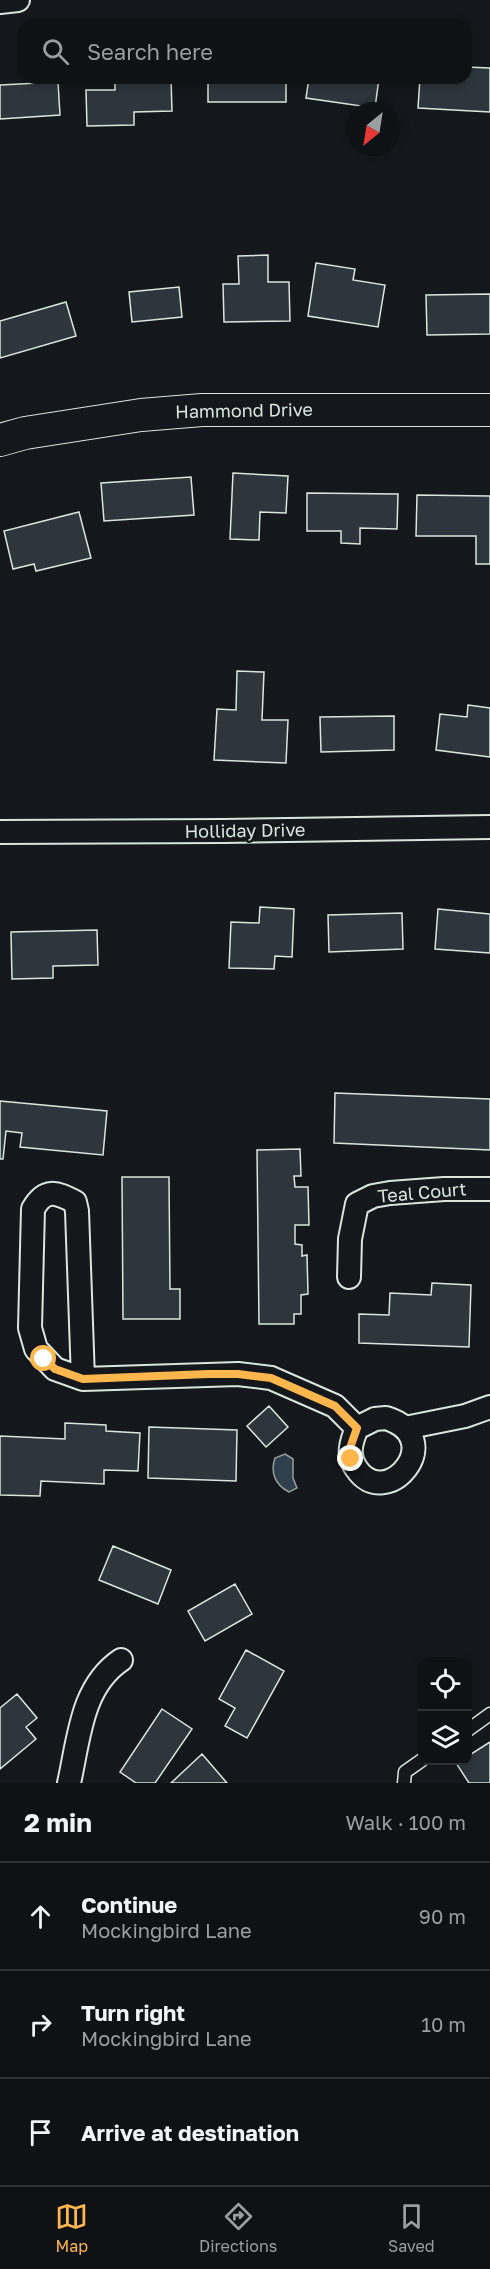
<!DOCTYPE html>
<meta charset="utf-8">
<style>
:root{--surface:#0f1215;--page:#1d2022;--text:#f1f3f6;--muted:#9b9ea0;--line:#2f3234;--accent:#ffb74d}
body{margin:0;font-family:"Golos Text",sans-serif;background:var(--page);color:var(--text)}
.controls{position:absolute;right:18px;bottom:18px;display:grid;overflow:hidden;border-radius:12px;box-shadow:0 3px 9px #0003}
.controls button{width:54px;height:54px;display:grid;place-items:center;padding:0;border:0;border-bottom:2px solid var(--line);background:var(--surface);color:var(--text);font:30px sans-serif}
.compass{position:absolute;left:346px;top:102px;width:54px;height:54px;border-radius:50%;background:var(--surface);box-shadow:0 3px 9px #0003;rotate:210deg}
.stop{position:absolute;width:18px;height:18px;margin:-14px;border:4px solid #ffb74d;border-radius:50%;background:#fff}
.stop.end{background:#ffb74d;border-color:#fff;box-shadow:0 2px 6px #0008}
.list{margin:0;padding:0;list-style:none}
h2{display:flex;justify-content:space-between;align-items:center;height:78px;margin:0;padding:0 24px;font-size:26px}
h2 small{font-size:20px;font-weight:400;color:var(--muted)}
.list li{display:grid;grid-template-columns:39px 1fr auto;gap:18px;align-items:center;box-sizing:border-box;height:108px;padding:0 24px;border-top:2px solid var(--line)}
.list b{display:block;font-size:22px;white-space:nowrap}
.list p{margin:0;font-size:20px;white-space:nowrap;color:var(--muted)}
.list em{font-size:20px;font-style:normal;color:var(--muted)}
.icon{flex:none;width:33px;height:33px;fill:none;stroke:currentColor;stroke-width:2;stroke-linecap:round;stroke-linejoin:round}
.map{position:relative;flex:none;width:490px;height:1783px;overflow:hidden}
.search{position:absolute;background:var(--surface);box-shadow:0 3px 9px #0003;left:18px;right:18px;top:18px;height:66px;display:flex;align-items:center;gap:15px;box-sizing:border-box;padding:0 21px;border-radius:18px;color:var(--muted);font-size:22px}
.sheet{height:402px;background:var(--surface)}
nav{display:flex;justify-content:space-around;align-items:center;box-sizing:border-box;height:84px;border-top:2px solid var(--line);background:var(--surface);font-size:16px;color:var(--muted)}
nav a{display:grid;justify-items:center;gap:3px}
nav .on{color:var(--accent)}
.map>svg:first-child{display:block}
</style>
<div class="map">
<svg width="490" height="1783" viewBox="0 0 490 1783">
<rect width="100%" height="100%" fill="#14181c"/>
<path fill="#2f3f4d" stroke="#939e99" stroke-width="1.5" d="M285 1454 293 1459V1478L297 1488 289 1492C275 1485 270 1472 275 1458Z"/>
<path fill="#2c363c" stroke="#d8e6dc" stroke-width="1.5" d="M466 67 490 68V112L418 108 420 78H466Z
M115 78H171L172 111 134 112V125L87 126 86 90H115Z
M208 78H286V102H208Z
M309 78H379L375 108 306 98Z
M58 82 60 115 0 119V85Z
M268 255V282H289L290 321 224 322 223 284H239L238 256Z
M316 263 355 269 353 280 385 285 378 327 308 316Z
M179 287 182 317 132 322 129 292Z
M490 294V334L427 335 426 295Z
M66 302 76 336 0 358V321Z
M233 473 288 476 286 513 260 512 259 540 230 539Z
M191 477 194 515 104 521 101 483Z
M307 493 398 494 397 529 360 528V544L341 543V531H307Z
M417 495 490 496V564H476V536H416Z
M79 512 91 558 36 571 34 564 13 569 4 531Z
M237 671 264 672 262 720H288L286 763 214 760 217 709 236 710Z
M468 705 490 708V757L436 750 440 714 467 717Z
M394 716V750L321 752 320 717Z
M260 907 294 909 292 957 275 956 274 969 229 968 231 922 259 923Z
M438 909 490 914V953L435 949Z
M402 913 403 949 329 952 328 915Z
M97 930 98 965 53 966V978L12 979 11 932Z
M335 1093 490 1099V1150L334 1143Z
M0 1101 107 1111 103 1155 20 1147 22 1133 6 1131 3 1159H0Z
M300 1149 301 1176H294L295 1187H308L309 1225H295V1244L302 1245V1256L307 1255 308 1294 301 1295V1314H294V1324H259L257 1150Z
M122 1177H169L170 1289H180V1319H123Z
M432 1283 471 1285 469 1347 359 1343V1314L389 1315 390 1293 431 1295Z
M269 1406 288 1427 266 1447 247 1426Z
M65 1423 106 1425V1431L140 1433 138 1471 104 1470V1484L41 1481 40 1496 0 1495V1436L65 1439Z
M149 1427 237 1430 236 1481 148 1478Z
M113 1546 171 1570 158 1604 99 1580Z
M235 1584 252 1614 205 1641 188 1611Z
M246 1650 284 1671 247 1738 225 1726 235 1708 219 1699Z
M17 1694 37 1718 26 1727 36 1739 0 1769V1708Z
M162 1709 192 1729 155 1783H136L120 1772Z
M490 1742V1783H469L456 1763 468 1760V1756Z
M202 1754 227 1783H171Z"/>
<g fill="none" stroke-linecap="round" stroke-linejoin="round">
<g stroke="#d8e6dc" stroke-width="15">
<path id="lane" d="M468 1730 490 1714
M404 1783 405 1772 422 1760"/>
</g>
<g stroke="#d8e6dc" stroke-width="26">
<path id="street" d="M0 2 18 0
M0 832 223 831 490 827
M349 1277 350 1239 357 1204 373 1196 390 1193 444 1189H490
M83 1379 77 1211 75 1202C56 1192 45 1188 33 1209L30 1328 36 1349 55 1369 83 1379 238 1374 271 1378 335 1406 357 1428
M386 1418C450 1438 386 1514 356 1468 347 1455 351 1442 357 1428L375 1419Z
M405 1428 465 1416 490 1407
M69 1783C79 1739 81 1687 121 1660"/>
</g>
<g stroke="#d8e6dc" stroke-width="34">
<path id="secondary" d="M0 440 25 433 141 415 202 410H490"/>
</g>
<use href="#lane" stroke="#14181c" stroke-width="12"/>
<use href="#street" stroke="#14181c" stroke-width="22"/>
<use href="#secondary" stroke="#14181c" stroke-width="32"/>
</g>
<g fill="none" stroke-linecap="round" stroke-linejoin="round">
<path stroke="#ffb74d" stroke-width="8" d="M44 1359 55 1369 83 1379 208 1374H238L271 1378 335 1406 357 1428 350 1448 351 1459"/>
</g>
<g text-anchor="middle" stroke-width="4.5" stroke-linejoin="round" paint-order="stroke">
<g font-size="18" fill="#d8e6dc" stroke="#14181c">
<text transform="translate(244 411) rotate(-1)" y="6">Hammond Drive</text>
<text transform="translate(245 831) rotate(-1)" y="6">Holliday Drive</text>
<text transform="translate(422 1193) rotate(-5)" y="6">Teal Court</text>
</g>
</g>
</svg>
<div class="controls">
<button><svg class="icon" aria-label="locate" viewBox="0 0 24 24"><circle cx="12" cy="12" r="6"/><path d="M12 2v4M12 18v4M2 12h4M18 12h4"/></svg></button>
<button><svg class="icon" aria-label="layers" viewBox="0 0 24 24"><path d="M12 4l9 5-9 5-9-5zM3 14l9 5 9-5"/></svg></button>
</div>
<svg class="compass" viewBox="-18 -18 36 36"><path d="M0-13l5 13h-10z" fill="#e53935"/><path d="M0 13l5-13h-10z" fill="#9b9ea0"/></svg>
<div class="stop" style="left:44px;top:1359px"></div>
<div class="stop end" style="left:351px;top:1459px"></div>
<div class="search"><svg class="icon" aria-label="search" viewBox="0 0 24 24"><circle cx="10" cy="10" r="6"/><path d="M15 15l6 6"/></svg>Search here</div>
</div>
<section class="sheet">
<h2>2 min<small>Walk · 100 m</small></h2>
<ul class="list">
<li><svg class="icon" aria-label="ahead" viewBox="0 0 24 24"><path d="M12 20V5M6 11l6-6 6 6"/></svg><div><b>Continue</b><p>Mockingbird Lane</p></div><em>90 m</em></li>
<li><svg class="icon" aria-label="right" viewBox="0 0 24 24"><path d="M7 20v-9h11M14 6l5 5-5 5"/></svg><div><b>Turn right</b><p>Mockingbird Lane</p></div><em>10 m</em></li>
<li><svg class="icon" aria-label="arrive" viewBox="0 0 24 24"><path d="M6 21V4h12l-3 4 3 4H6"/></svg><div><b>Arrive at destination</b></div></li>
</ul>
</section>
<nav>
<a class="on"><svg class="icon" aria-label="map" viewBox="0 0 24 24"><path d="M3 6l6-2 6 2 6-2v14l-6 2-6-2-6 2zM9 4v14M15 6v14"/></svg>Map</a>
<a><svg class="icon" aria-label="directions" viewBox="0 0 24 24"><path d="M12 3l9 9-9 9-9-9zM9 14v-3h6M13 9l2 2-2 2"/></svg>Directions</a>
<a><svg class="icon" aria-label="saved" viewBox="0 0 24 24"><path d="M7 4h10v16l-5-4-5 4z"/></svg>Saved</a>
</nav>
